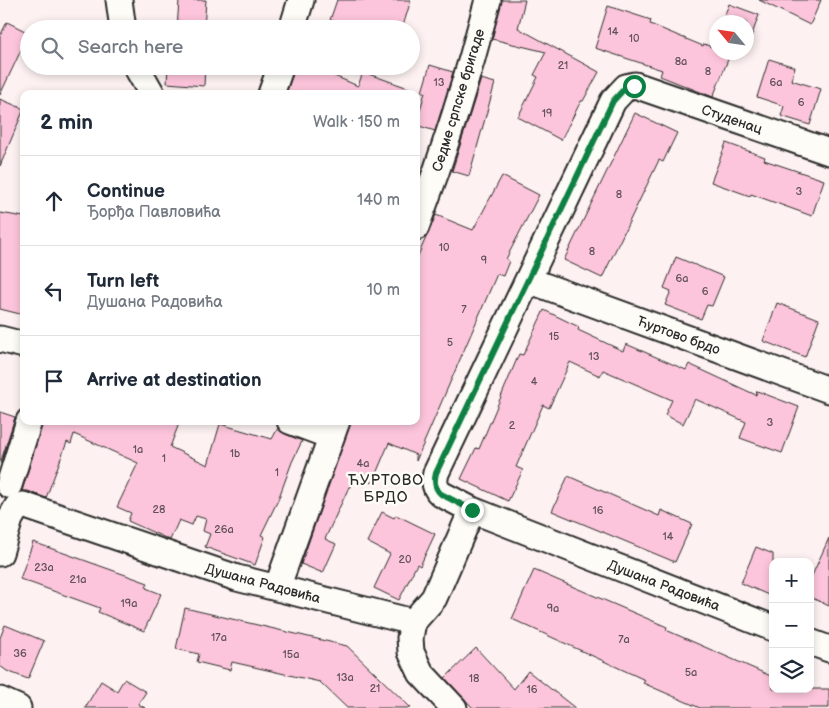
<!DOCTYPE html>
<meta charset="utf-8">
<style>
:root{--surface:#fff;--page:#f2f2f3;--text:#1f2937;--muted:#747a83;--line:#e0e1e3}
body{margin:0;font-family:"Balsamiq Sans",sans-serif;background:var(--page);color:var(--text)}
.controls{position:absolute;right:15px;bottom:15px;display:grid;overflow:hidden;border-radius:10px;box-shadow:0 2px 8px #0003}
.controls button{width:45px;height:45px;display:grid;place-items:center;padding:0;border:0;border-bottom:1px solid var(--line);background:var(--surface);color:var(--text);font:25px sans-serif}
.compass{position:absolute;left:709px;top:15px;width:45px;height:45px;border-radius:50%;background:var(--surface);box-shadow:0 2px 8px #0003;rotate:299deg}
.stop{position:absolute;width:15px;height:15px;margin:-11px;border:4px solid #0b8043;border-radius:50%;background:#fff}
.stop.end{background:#0b8043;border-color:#fff;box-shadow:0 1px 5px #0008}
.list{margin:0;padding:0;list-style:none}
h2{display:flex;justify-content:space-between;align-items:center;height:65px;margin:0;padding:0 20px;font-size:21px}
h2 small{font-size:16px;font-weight:400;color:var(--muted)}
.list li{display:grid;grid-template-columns:32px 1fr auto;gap:15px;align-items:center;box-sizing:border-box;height:90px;padding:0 20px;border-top:1px solid var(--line)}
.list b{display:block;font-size:19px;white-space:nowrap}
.list p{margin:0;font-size:16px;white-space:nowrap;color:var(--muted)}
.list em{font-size:16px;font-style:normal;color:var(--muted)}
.icon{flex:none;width:28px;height:28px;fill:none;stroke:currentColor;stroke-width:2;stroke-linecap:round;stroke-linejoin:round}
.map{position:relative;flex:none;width:829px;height:708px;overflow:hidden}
.search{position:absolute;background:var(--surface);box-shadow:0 2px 8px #0003;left:20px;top:20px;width:400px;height:55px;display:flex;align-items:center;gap:12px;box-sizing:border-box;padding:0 18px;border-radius:28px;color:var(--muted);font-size:19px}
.panel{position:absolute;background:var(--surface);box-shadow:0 2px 8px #0003;left:20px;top:90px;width:400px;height:335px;border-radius:10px}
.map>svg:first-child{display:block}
</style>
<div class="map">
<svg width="829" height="708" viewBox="0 0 829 708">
<rect width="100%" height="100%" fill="#fdf1f1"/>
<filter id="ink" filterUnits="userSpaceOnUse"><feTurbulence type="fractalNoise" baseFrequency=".02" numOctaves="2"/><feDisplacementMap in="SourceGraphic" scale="10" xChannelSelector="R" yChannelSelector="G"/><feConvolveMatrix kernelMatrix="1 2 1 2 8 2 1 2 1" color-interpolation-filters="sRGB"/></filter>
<g filter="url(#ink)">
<path fill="#fdc5db" stroke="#2b2b2b" d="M179 0H206L204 29H177Z
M337 0H411L402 29H330L333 21 330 20Z
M502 0H525L518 28 599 72 583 101H581L561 140 518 117 538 77 534 75 546 52 492 39Z
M759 0H821L810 25Z
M729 4 759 15 750 40 746 39V22H722Z
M608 6 651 20 650 24 703 46 704 44 712 47 716 35V52H731L713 97 660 76 662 70 595 48Z
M7 22 29 33 0 95V36Z
M769 59 795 67 791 80 821 89 810 125 781 116 784 106 757 97Z
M430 65 453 72 435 131 416 125 425 92H422Z
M168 66H205L204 86 167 83Z
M295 66H311L358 86 363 72 417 91V94H286Z
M481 79 495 83 469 176 452 171Z
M0 99 24 109 0 166Z
M635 113 677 133 663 162 659 160 602 278 564 260Z
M726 143 765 157 764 160 824 180 812 216 751 194 750 196 711 182Z
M502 176 539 195 506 259 509 261 503 276 497 274 416 461V455L389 443 372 483 355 476 350 487H349L325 539 336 544 323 573 301 564 351 421H416V260L436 215 473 230Z
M0 213 24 217V315L0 309Z
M676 257 724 277 712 306 707 305 701 319 665 305 671 291 664 288Z
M777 303 819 319 805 357 763 341Z
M544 310 579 327 578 330 623 351 626 344 686 370 689 364 756 395 757 391 799 407 782 453 740 438 746 422 695 399 683 424 665 415 672 400 603 370 600 376 570 362 549 408 543 405 516 467 523 470 508 501 461 479 476 448 479 449 519 354 523 355Z
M0 412 15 417 1 461H0Z
M43 421H180L170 447 208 465 220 424 272 439 278 428 285 434 302 441 292 462 278 500 261 535 265 537 255 565 205 547 210 534 203 531 206 519 196 516 192 525 179 520 170 540 128 521 131 513 117 507 138 463 74 434 71 444 67 442 46 498 28 491H22Z
M568 476 659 516 661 510 692 524 675 562 552 511Z
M382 512 394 518 396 515 435 534 420 566 417 564 399 600 374 588 390 554 367 542Z
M829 538V606L810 597V580Z
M33 542 148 583 146 588 161 594 144 631 98 612 100 608 20 579Z
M756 547 773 554V597L741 583Z
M534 570 667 627 666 630 773 677V689H829V708H700L643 683 645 680 512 619Z
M185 608 347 646 411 708H347L320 682 232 662 230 670 197 662 199 654 176 649Z
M5 625 44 641 28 679 7 671 0 666V638Z
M476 648 514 689 528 671 575 708H473L445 678Z
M124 679 146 692 138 704 145 708H85L101 681 117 691Z"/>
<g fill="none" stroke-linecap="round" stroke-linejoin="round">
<g stroke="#2b2b2b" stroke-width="29">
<path id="minor" d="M119 0 123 29
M292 29 301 0
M136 66 152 94
M271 94 281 66
M416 227C444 153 468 77 488 0
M528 280 829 390
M0 339 24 345
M290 421 330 436
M9 485 29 421
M17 507 23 505 237 578 413 622
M0 553 10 519 17 507
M277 588 337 421
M773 628 472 510 441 494C434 488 434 481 436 473L613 101 626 87 635 85 829 152
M810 642 829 649
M0 700 18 708
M454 708 421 673 411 652 410 638 413 622 434 598 472 510"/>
</g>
<use href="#minor" stroke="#fdfcf7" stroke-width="25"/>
</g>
</g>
<g fill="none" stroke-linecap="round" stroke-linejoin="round" filter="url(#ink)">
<path stroke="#0b8043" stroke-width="6" d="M472 510 441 494C434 488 434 481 436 473L613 101 626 87 634 86"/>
</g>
<g text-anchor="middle" stroke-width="5" stroke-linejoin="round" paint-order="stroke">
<g font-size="11" fill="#605257">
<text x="613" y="35">14</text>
<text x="634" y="42">10</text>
<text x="681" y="65">8a</text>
<text x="563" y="69">21</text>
<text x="708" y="75">8</text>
<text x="439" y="86">13</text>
<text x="776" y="86">6a</text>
<text x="801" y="106">6</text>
<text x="547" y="117">19</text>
<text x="799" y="195">3</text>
<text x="619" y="198">8</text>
<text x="444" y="251">10</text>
<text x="592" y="255">8</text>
<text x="484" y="264">9</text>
<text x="682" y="282">6a</text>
<text x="705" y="295">6</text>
<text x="464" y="313">7</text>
<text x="554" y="340">15</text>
<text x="450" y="346">5</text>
<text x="594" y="360">13</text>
<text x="534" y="385">4</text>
<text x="770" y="426">3</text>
<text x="512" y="429">2</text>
<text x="138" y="453">1a</text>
<text x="235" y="457">1b</text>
<text x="164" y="462">1</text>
<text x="363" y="467">4a</text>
<text x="277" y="476">1</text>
<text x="159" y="513">28</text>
<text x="598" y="514">16</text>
<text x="224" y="533">26a</text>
<text x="668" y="540">14</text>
<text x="405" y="563">20</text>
<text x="44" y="571">23a</text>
<text x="78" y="583">21a</text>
<text x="129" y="607">19a</text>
<text x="553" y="612">9a</text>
<text x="219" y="641">17a</text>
<text x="624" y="643">7a</text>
<text x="20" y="657">36</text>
<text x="291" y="658">15a</text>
<text x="691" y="676">5a</text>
<text x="345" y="681">13a</text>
<text x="474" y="682">18</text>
<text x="375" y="692">21</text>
<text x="532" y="693">16</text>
</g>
<g font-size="14" fill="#2b2b2b" stroke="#fdfcf7">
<text transform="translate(458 100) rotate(-73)" y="5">Седме српске бригаде</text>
<text transform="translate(732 119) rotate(19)" y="5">Студенац</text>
<text transform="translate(679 335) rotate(20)" y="5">Ћуртово брдо</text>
<text transform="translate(263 583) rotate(15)" y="5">Душана Радовића</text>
<text transform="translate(664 585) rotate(21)" y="5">Душана Радовића</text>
</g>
<g font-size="15" letter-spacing="1" fill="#2b2b2b" stroke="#fdfcf7">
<text x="386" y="485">ЋУРТОВО<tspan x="386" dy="17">БРДО</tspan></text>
</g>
</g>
</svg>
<div class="controls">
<button>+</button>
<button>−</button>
<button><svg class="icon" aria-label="layers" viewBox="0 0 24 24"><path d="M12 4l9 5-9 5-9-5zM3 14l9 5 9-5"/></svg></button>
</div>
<svg class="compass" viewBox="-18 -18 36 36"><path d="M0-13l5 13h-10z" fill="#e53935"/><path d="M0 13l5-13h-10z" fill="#747a83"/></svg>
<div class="stop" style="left:634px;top:86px"></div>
<div class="stop end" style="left:472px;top:510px"></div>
<div class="search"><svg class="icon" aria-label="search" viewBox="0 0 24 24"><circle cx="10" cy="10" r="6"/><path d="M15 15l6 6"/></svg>Search here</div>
<section class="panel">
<h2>2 min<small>Walk · 150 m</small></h2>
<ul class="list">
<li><svg class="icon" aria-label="ahead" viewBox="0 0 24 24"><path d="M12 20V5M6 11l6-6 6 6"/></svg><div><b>Continue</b><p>Ђорђа Павловића</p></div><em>140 m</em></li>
<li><svg class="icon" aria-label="left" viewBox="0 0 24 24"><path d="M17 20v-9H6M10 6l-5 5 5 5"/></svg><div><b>Turn left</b><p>Душана Радовића</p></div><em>10 m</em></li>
<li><svg class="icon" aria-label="arrive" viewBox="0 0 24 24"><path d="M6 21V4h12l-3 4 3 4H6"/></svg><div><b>Arrive at destination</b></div></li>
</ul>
</section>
</div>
